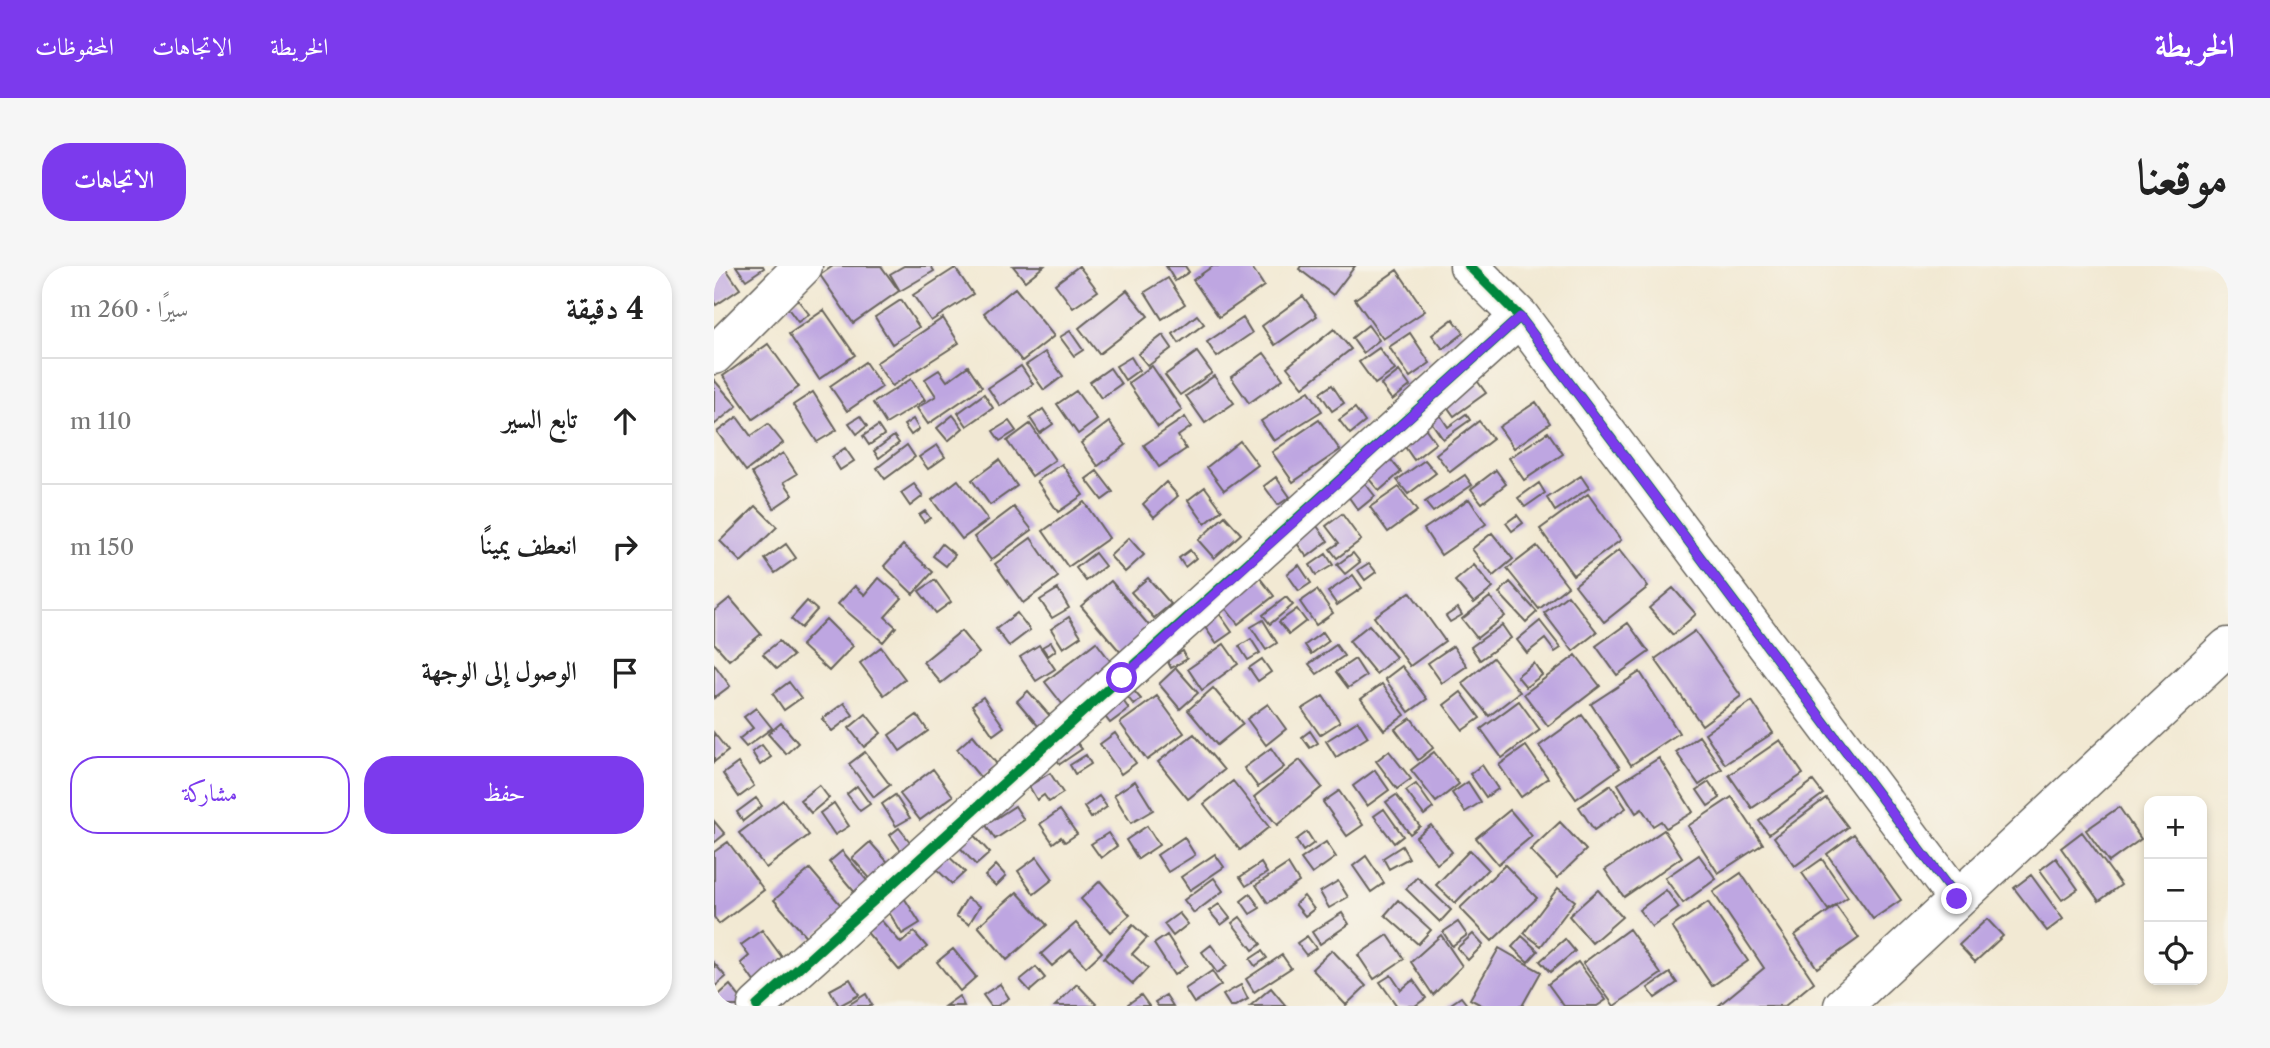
<!DOCTYPE html>
<html lang="ar">
<meta charset="utf-8">
<style>
:root{--surface:#fff;--page:#f6f6f6;--text:#222;--muted:#767676;--line:#e0e0e0;--accent:#7c3aed}
body{margin:0;font-family:"Libre Caslon Text",Amiri,serif;background:var(--page);color:var(--text);direction:rtl}
.controls{position:absolute;right:21px;bottom:21px;display:grid;overflow:hidden;border-radius:14px;box-shadow:0 4px 10px #0003}
.controls button{width:63px;height:63px;display:grid;place-items:center;padding:0;border:0;border-bottom:2px solid var(--line);background:var(--surface);color:var(--text);font:35px sans-serif}
.stop{position:absolute;width:21px;height:21px;margin:-16px;border:5px solid #7c3aed;border-radius:50%;background:#fff}
.stop.end{background:#7c3aed;border-color:#fff;box-shadow:0 2px 7px #0008}
.list{margin:0;padding:0;list-style:none}
h2{display:flex;justify-content:space-between;align-items:center;height:91px;margin:0;padding:0 28px;font-size:30px}
h2 small{font-size:23px;font-weight:400;color:var(--muted)}
.list li{display:grid;grid-template-columns:46px 1fr auto;gap:21px;align-items:center;box-sizing:border-box;height:126px;padding:0 28px;border-top:2px solid var(--line)}
.list b{display:block;font-size:26px;white-space:nowrap}
.list em{font-size:23px;font-style:normal;color:var(--muted)}
.actions{display:flex;gap:14px;padding:21px 28px}
.actions a{flex:1;padding:16px 0;border:2px solid var(--accent);border-radius:28px;text-align:center;font-size:24px;color:var(--accent)}
.actions .main{background:var(--accent);color:#fff}
.icon{flex:none;width:38px;height:38px;fill:none;stroke:currentColor;stroke-width:2;stroke-linecap:round;stroke-linejoin:round}
.map{position:relative;flex:none;width:1514px;height:740px;overflow:hidden;direction:ltr;border-radius:28px}
header{display:flex;align-items:center;gap:42px;box-sizing:border-box;height:98px;padding:0 35px;background:var(--accent);color:#fff}
header strong{font-size:33px}
nav{display:flex;gap:38px;margin-inline-start:auto;font-size:24px}
.intro{display:flex;align-items:center;justify-content:space-between;box-sizing:border-box;height:168px;padding:0 42px}
h1{margin:0;font-size:49px}
.button{padding:18px 32px;border-radius:28px;background:var(--accent);color:#fff;font-size:24px;font-weight:700}
main{display:flex;gap:42px;padding:0 42px}
aside{flex:1;background:var(--surface);border-radius:28px;box-shadow:0 4px 10px #0003}
.map>svg:first-child{display:block}
</style>
<header>
<strong>الخريطة</strong>
<nav><a>الخريطة</a><a>الاتجاهات</a><a>المحفوظات</a></nav>
</header>
<div class="intro"><h1>موقعنا</h1><a class="button">الاتجاهات</a></div>
<main>
<div class="map">
<svg width="1514" height="740" viewBox="0 0 1514 740">
<rect width="100%" height="100%" fill="#f7f3e8"/>
<filter id="ink" filterUnits="userSpaceOnUse"><feTurbulence type="fractalNoise" baseFrequency=".0143" numOctaves="2"/><feDisplacementMap in="SourceGraphic" scale="14" xChannelSelector="R" yChannelSelector="G"/><feConvolveMatrix kernelMatrix="1 2 1 2 8 2 1 2 1" color-interpolation-filters="sRGB"/></filter>
<filter id="wash" filterUnits="userSpaceOnUse"><feTurbulence type="fractalNoise" baseFrequency=".00686" numOctaves="4" result="noise"/><feDisplacementMap in="SourceGraphic" scale="28" xChannelSelector="R" yChannelSelector="G"/><feGaussianBlur stdDeviation="1.57" result="paint"/><feColorMatrix in="noise" values="0 0 0 0 0 0 0 0 0 0 0 0 0 0 0 0 0 1.4 0 .05"/><feComposite in="paint" operator="in"/></filter>
<g filter="url(#wash)">
<rect width="100%" height="100%" fill="#f2e9d3"/>
<g id="blocks">
<path fill="#bea6e1" d="M0 0H10L26 23 2 39 0 36Z
M22 0H49L50 2 32 14Z
M119 0H167L185 25 139 57 106 9Z
M190 0H217L220 5 186 25 176 8Z
M299 0H330L311 15Z
M365 0 384 25 359 42 341 18Z
M452 0H471L475 6 461 15Z
M499 0H537L550 20 505 51 479 14Z
M587 0H641L619 29 585 3Z
M241 2 259 28 217 55 199 29Z
M683 4 711 45 669 73 641 33Z
M454 12 471 38 448 53 431 26Z
M301 22 340 70 308 95 270 47Z
M413 24 434 50 385 88 365 62Z
M589 30 603 50 561 79 548 60Z
M83 33 95 48 84 56 73 41Z
M187 34 205 61 178 78 161 51Z
M110 44 141 89 105 113 75 68Z
M483 49 490 58 465 77 459 68Z
M229 52 245 77 178 120 162 97Z
M529 52 538 67 503 91 493 76Z
M739 53 750 67 729 83 718 69Z
M654 59 665 74 649 87 638 72Z
M620 63 637 83 589 121 573 101Z
M356 65 369 84 360 90 346 71Z
M696 67 716 97 696 111 675 81Z
M449 69 458 82 434 100 424 88Z
M54 78 85 121 39 153 9 110Z
M665 82 681 104 661 118 645 96Z
M331 86 349 110 330 124 312 99Z
M483 86 498 107 466 129 451 109Z
M550 87 569 113 535 137 517 111Z
M417 91 425 104 411 114 402 100Z
M151 96 168 121 133 145 116 120Z
M254 100 268 121 214 158 203 142 222 130 211 113 225 104 233 115Z
M307 100 319 118 286 140 274 122Z
M438 100 468 144 444 161 414 117Z
M396 102 407 118 387 132 376 116Z
M685 105 696 120 678 134 667 119Z
M756 105 772 127 740 150 724 128Z
M500 110 520 137 491 157 472 130Z
M197 113 211 134 172 158 159 137Z
M0 114 23 140 0 159Z
M618 119 630 137 618 145 606 127Z
M362 125 383 154 364 168 343 138Z
M595 125 608 145 560 175 547 155Z
M99 126 123 164 103 176 79 139Z
M270 128 279 142 253 160 244 147Z
M822 136 836 157 800 182 785 161Z
M718 137 734 161 752 148 756 154 729 173 709 144Z
M641 142 651 156 636 168 625 154Z
M329 143 339 158 326 167 316 152Z
M239 149 249 162 234 175 223 162Z
M146 150 153 160 143 168 135 157Z
M23 151 37 170 54 158 69 177 32 205 3 166Z
M471 151 477 161 464 170 472 183 445 201 430 179Z
M704 152 722 177 700 194 682 168Z
M199 153 205 163 197 169 190 159Z
M605 154 626 184 579 216 558 186Z
M295 155 302 165 286 175 279 165Z
M765 155 779 173 736 206 722 188Z
M395 156 412 179 384 200 367 177Z
M316 158 341 194 318 210 293 175Z
M164 160 170 169 155 179 149 170Z
M834 166 849 188 810 214 795 192Z
M180 170 185 177 165 192 160 185Z
M526 175 544 199 510 224 493 201Z
M193 179 201 191 171 213 163 202Z
M223 179 231 191 214 203 205 191Z
M131 182 140 195 126 204 118 191Z
M667 182 687 206 665 225 645 201Z
M69 187 83 208 70 216 79 229 60 242 38 207Z
M285 194 303 220 276 239 258 214Z
M711 194 722 207 694 228 683 214Z
M348 198 369 229 344 246 323 215Z
M782 204 792 218 768 237 757 223Z
M383 205 399 226 388 234 372 213Z
M642 206 661 230 644 244 626 219Z
M751 209 758 219 719 246 711 236Z
M867 210 875 222 841 245 833 232Z
M562 211 576 231 564 239 550 220Z
M244 214 274 254 248 273 218 234Z
M452 216 464 230 440 251 429 238Z
M825 217 831 227 811 241 804 232Z
M200 218 209 230 196 240 187 227Z
M491 221 508 244 491 258 474 234Z
M685 221 703 245 674 266 656 241Z
M874 228 907 274 859 309 826 263Z
M755 233 772 258 727 289 710 263Z
M370 236 395 272 354 301 329 265Z
M42 240 63 261 27 296 6 275Z
M300 241 318 264 277 294 260 271Z
M211 245 216 252 210 256 205 249Z
M594 248 614 275 593 291 573 264Z
M628 248 647 274 623 292 616 283 625 277 612 260Z
M803 249 809 257 798 265 792 257Z
M511 250 527 268 500 292 484 274Z
M778 267 799 293 779 310 758 283Z
M317 272 344 311 309 337 281 298Z
M415 272 430 289 411 306 396 290Z
M72 278 82 292 61 307 51 293Z
M228 278 241 289 232 300 219 290Z
M189 279 219 306 199 328 170 300Z
M823 280 854 320 825 343 793 303Z
M476 284 482 292 471 301 465 292Z
M905 284 934 321 890 356 861 319Z
M381 287 391 300 372 315 362 302Z
M639 287 646 296 631 308 623 299Z
M612 288 619 299 602 309 596 299Z
M655 297 662 306 651 314 644 304Z
M585 299 597 317 585 325 573 308Z
M760 299 779 322 760 337 741 315Z
M538 302 560 330 524 358 502 330Z
M639 309 648 322 623 339 614 326Z
M165 312 188 332 171 351 182 361 169 376 124 338 141 320 151 329Z
M434 312 457 338 440 352 417 326Z
M221 314 237 336 222 347 205 325Z
M397 315 438 363 408 388 367 340Z
M796 316 823 346 812 356 785 327Z
M959 322 982 348 959 369 935 342Z
M344 323 355 342 338 352 326 334Z
M603 324 619 347 602 359 586 336Z
M696 326 731 375 696 400 660 351Z
M854 329 883 366 859 385 830 347Z
M572 331 579 339 556 358 549 349Z
M776 331 791 350 763 372 748 353Z
M16 332 47 368 15 394 0 377V345Z
M93 335 103 344 87 362 77 353Z
M500 340 518 366 502 377 484 351Z
M744 342 748 349 736 356 732 350Z
M583 343 592 355 575 368 565 356Z
M303 347 316 364 295 380 282 363Z
M355 351 367 370 349 382 337 363Z
M112 353 139 380 115 405 87 379Z
M549 354 563 377 552 384 537 361Z
M826 355 847 382 841 386 831 373 813 387 803 374Z
M914 357 935 386 903 409 882 380Z
M655 359 682 391 662 408 635 375Z
M788 359 797 372 766 394 757 381Z
M247 365 265 387 227 417 209 396Z
M981 365 1027 430 988 459 941 393Z
M609 366 615 375 597 388 591 379Z
M537 373 546 387 534 394 525 380Z
M65 375 79 390 63 403 49 388Z
M337 376 342 384 334 390 328 381Z
M382 376 403 404 353 444 331 416Z
M510 378 524 398 488 424 474 403Z
M325 379 341 403 322 415 306 391Z
M622 379 630 390 603 408 595 398Z
M739 380 753 400 728 417 714 397Z
M167 381 191 413 170 429 146 397Z
M469 385 473 393 457 402 453 394Z
M862 389 886 420 834 460 810 428Z
M779 392 806 426 775 450 748 417Z
M548 393 557 406 544 415 535 402Z
M641 393 652 410 634 422 622 406Z
M820 397 828 409 812 421 803 410Z
M0 398 16 420 0 432Z
M688 400 713 433 695 446 671 413Z
M462 402 484 427 466 443 445 418Z
M926 406 965 467 917 499 877 438Z
M75 416 87 432 70 444 59 428Z
M412 416 427 433 420 439 406 421Z
M668 418 691 449 670 464 647 433Z
M499 422 529 458 503 479 474 444Z
M314 425 337 451 325 461 303 435Z
M402 425 415 443 396 457 382 439Z
M747 426 766 452 749 464 730 439Z
M443 430 470 467 433 494 406 457Z
M609 430 626 456 606 469 588 443Z
M269 431 290 461 279 469 258 439Z
M805 435 826 464 788 492 767 463Z
M1038 435 1059 467 1011 498 991 467Z
M130 437 139 449 118 465 108 453Z
M554 438 572 463 552 479 533 453Z
M42 442 58 462 32 481 25 473 39 462 30 451Z
M152 448 167 467 150 481 135 462Z
M203 449 214 465 186 485 175 469Z
M868 449 906 502 862 533 825 480Z
M697 452 719 482 704 494 681 463Z
M644 455 654 471 622 491 612 475Z
M67 457 84 477 72 488 54 468Z
M596 465 604 477 596 482 588 471Z
M0 467 14 485 0 496Z
M355 467 368 483 346 498 334 482Z
M401 467 422 497 407 508 386 478Z
M480 468 510 504 474 533 444 496Z
M259 469 283 498 266 511 243 483Z
M985 470 1008 503 985 519 962 486Z
M1066 474 1089 508 1038 542 1015 509Z
M48 479 57 491 46 499 38 486Z
M812 480 834 512 807 531 785 499Z
M557 482 570 501 544 521 530 502Z
M675 485 697 513 683 523 662 495Z
M151 486 176 519 160 531 135 498Z
M720 486 745 518 722 536 697 504Z
M372 489 377 498 361 508 356 499Z
M945 492 979 546 952 562 947 555 939 560 928 543 922 547 904 518Z
M586 494 608 521 563 559 540 531Z
M24 497 40 520 25 531 9 508Z
M768 499 784 523 772 531 756 508Z
M219 503 239 530 206 554 186 528Z
M661 504 675 524 653 540 639 520Z
M336 507 349 527 335 536 330 529 323 534 315 520Z
M421 515 439 544 417 557 400 529Z
M519 515 555 561 526 584 490 538Z
M1099 515 1109 528 1055 568 1045 555Z
M754 516 767 536 751 546 738 527Z
M995 516 1006 532 994 540 983 524Z
M702 518 719 542 710 549 692 525Z
M105 519 115 532 97 547 86 534Z
M897 519 912 542 880 564 865 541Z
M143 520 156 538 146 545 133 528Z
M625 525 649 559 633 570 609 536Z
M181 529 196 552 182 560 168 538Z
M682 529 706 560 696 568 672 536Z
M385 530 393 541 377 552 370 541Z
M1018 531 1049 578 1004 607 974 560Z
M42 532 48 540 29 555 23 546Z
M1112 532 1134 561 1081 600 1060 571Z
M69 534 95 569 52 602 25 567Z
M120 537 135 560 121 569 106 547Z
M301 540 310 554 281 573 272 559Z
M1405 541 1427 573 1395 596 1372 564Z
M670 543 689 570 680 577 660 550Z
M346 544 363 568 351 576 347 571 339 577 326 558Z
M796 544 818 570 784 598 762 572Z
M0 555 11 568 0 577Z
M846 556 872 584 843 612 816 584Z
M717 559 738 586 723 598 702 571Z
M433 560 445 579 424 593 412 574Z
M185 562 200 581 190 589 176 569Z
M255 564 276 587 262 599 241 576Z
M950 564 968 591 910 631 891 604Z
M593 566 600 577 589 585 582 574Z
M1368 566 1407 619 1385 635 1347 582Z
M394 567 403 580 387 592 377 578Z
M1140 568 1187 634 1159 653 1113 588Z
M470 571 481 589 454 606 443 589Z
M14 576 50 624 5 658 0 651V586Z
M156 576 178 601 160 617 138 592Z
M612 576 622 591 598 608 587 593Z
M688 580 695 592 675 603 669 592Z
M756 584 774 603 741 637 722 619Z
M128 585 161 624 148 635 115 596Z
M229 585 251 606 238 618 217 598Z
M501 588 510 601 476 624 467 611Z
M985 589 1002 613 969 637 951 612Z
M652 590 670 617 657 626 639 600Z
M323 591 339 613 320 628 304 605Z
M1342 592 1364 623 1348 634 1326 604Z
M1108 593 1134 631 1114 644 1088 607Z
M547 597 553 607 532 620 526 611Z
M574 598 585 616 554 637 542 619Z
M282 599 292 610 282 620 271 610Z
M791 599 823 632 778 675 746 642Z
M96 603 131 644 95 674 60 634Z
M1027 607 1100 716 1071 740H1004L1050 702 999 626Z
M1317 609 1349 653 1333 665 1300 622Z
M703 611 737 644 726 656 692 623Z
M500 612 509 625 480 647 470 634Z
M386 615 416 649 396 666 367 633Z
M624 615 634 631 615 642 606 626Z
M844 622 861 635 827 680 810 667Z
M884 624 908 651 878 677 855 650Z
M952 624 965 642 938 661 925 644Z
M303 626 333 659 293 694 264 660Z
M187 627 206 657 188 668 170 638Z
M536 628 546 642 536 648 527 635Z
M590 630 600 643 591 650 581 638Z
M253 632 266 640 255 658 242 650Z
M684 634 717 664 704 678 671 649Z
M994 636 1034 695 998 720 958 661Z
M505 638 516 652 507 659 495 645Z
M1122 640 1145 672 1103 702 1081 669Z
M465 647 474 658 459 670 450 658Z
M628 647 635 658 606 678 598 666Z
M526 651 547 678 539 684 518 657Z
M165 652 187 677 200 666 213 681 185 704 151 664Z
M1273 653 1289 670 1261 696 1245 679Z
M744 656 753 669 738 680 729 666Z
M362 657 388 686 372 701 357 684 338 700 327 688Z
M419 659 433 672 418 688 434 702 419 718 390 692Z
M915 663 947 708 900 740 869 697Z
M48 664 73 698 43 720 27 697 35 690 27 679Z
M759 668 769 679 754 694 743 682Z
M453 669 473 700 460 709 440 678Z
M674 669 690 693 660 713 644 689Z
M727 669 748 700 719 729 697 696Z
M593 670 602 682 592 689 583 677Z
M808 670 824 685 814 696 798 681Z
M851 673 861 685 836 706 826 695Z
M497 679 513 700 503 707 488 686Z
M785 682 827 706 808 740H769L756 733Z
M239 683 262 711 246 725 223 696Z
M618 684 652 720 632 739 598 703Z
M548 685 553 692 541 700 536 693Z
M568 689 577 702 540 726 532 713Z
M864 696 892 734 883 740H850L834 718Z
M0 697 12 711 0 721Z
M322 701 331 712 316 725 306 714Z
M498 705 507 719 480 737 471 723Z
M956 707 963 717 941 732 934 722Z
M677 709 687 724 699 714 712 732 701 740H683L666 716Z
M136 713 145 729 125 740 116 724Z
M286 718 295 732 283 740H277L269 729Z
M363 718 382 738 380 740H341Z
M16 719 33 740H0V733Z
M527 719 534 733 521 740H516L509 729Z
M557 722 572 740H536Z
M152 728 158 739 157 740H133Z
M427 729 435 740H415L414 738Z
M452 729 459 740H444L441 736Z
M245 730 250 740H231Z
M747 731 754 740H734Z"/>
</g>
</g>
<g filter="url(#ink)">
<use href="#blocks" fill-opacity="0" stroke="#67645c" stroke-width="2"/>
<g fill="none" stroke-linecap="round" stroke-linejoin="round">
<g stroke="#67645c" stroke-width="41">
<path id="minor" d="M755 0 806 51 1243 633
M0 89 89 0
M43 740 806 51
M1129 740 1514 381"/>
</g>
<use href="#minor" stroke="#fff" stroke-width="38"/>
<g stroke="#f7f3e8" stroke-width="15">
<path id="cycleway" d="M755 0 806 51 1243 633
M43 740 806 51"/>
</g>
<use href="#cycleway" stroke="#00873e" stroke-width="10"/>
</g>
</g>
<g fill="none" stroke-linecap="round" stroke-linejoin="round" filter="url(#ink)">
<path stroke="#7c3aed" stroke-width="9" d="M408 412 806 51 1243 633"/>
</g>
</svg>
<div class="controls">
<button>+</button>
<button>−</button>
<button><svg class="icon" aria-label="locate" viewBox="0 0 24 24"><circle cx="12" cy="12" r="6"/><path d="M12 2v4M12 18v4M2 12h4M18 12h4"/></svg></button>
</div>
<div class="stop" style="left:408px;top:412px"></div>
<div class="stop end" style="left:1243px;top:633px"></div>
</div>
<aside>
<h2>4 دقيقة<small>سيرًا · 260 m</small></h2>
<ul class="list">
<li><svg class="icon" aria-label="ahead" viewBox="0 0 24 24"><path d="M12 20V5M6 11l6-6 6 6"/></svg><div><b>تابع السير</b></div><em>110 m</em></li>
<li><svg class="icon" aria-label="right" viewBox="0 0 24 24"><path d="M7 20v-9h11M14 6l5 5-5 5"/></svg><div><b>انعطف يمينًا</b></div><em>150 m</em></li>
<li><svg class="icon" aria-label="arrive" viewBox="0 0 24 24"><path d="M6 21V4h12l-3 4 3 4H6"/></svg><div><b>الوصول إلى الوجهة</b></div></li>
</ul>
<div class="actions"><a class="main">حفظ</a><a>مشاركة</a></div>
</aside>
</main>
